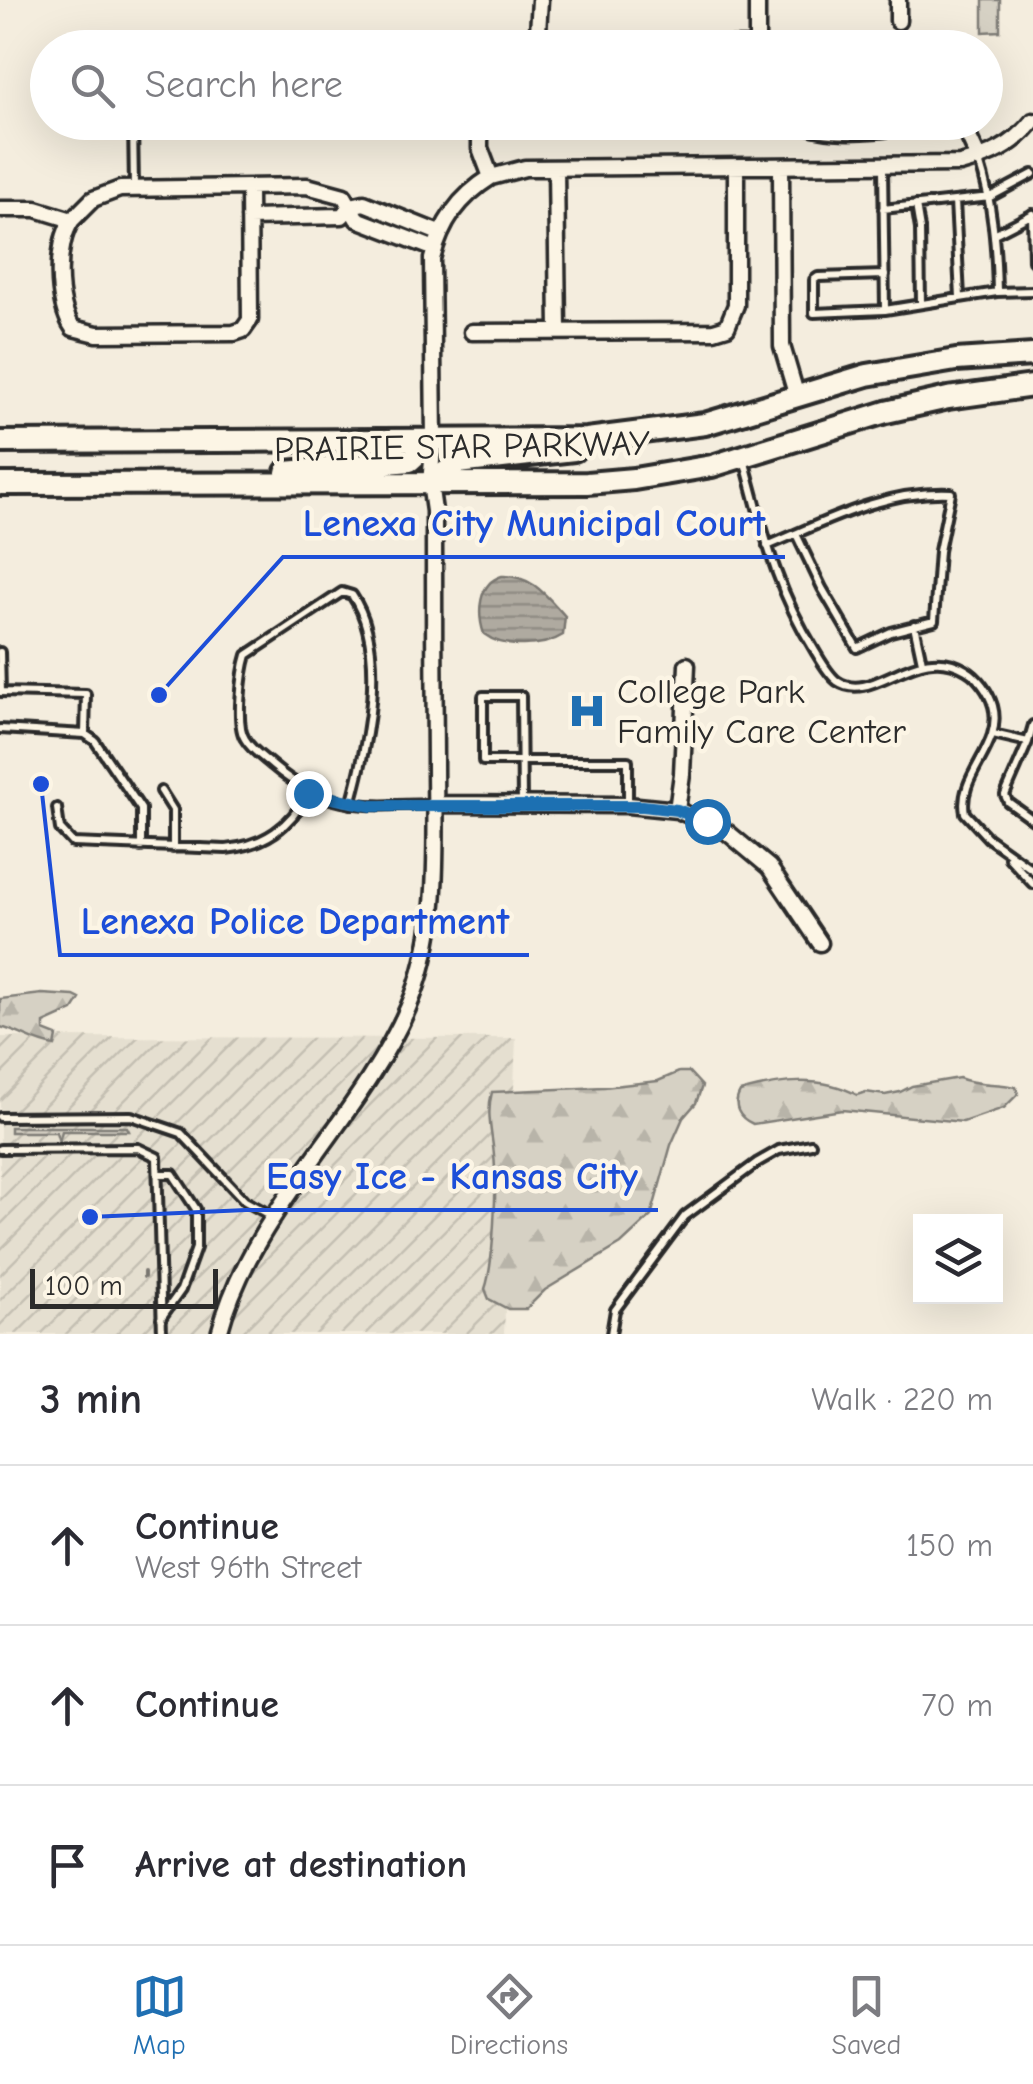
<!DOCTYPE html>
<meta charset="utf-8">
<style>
:root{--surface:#fff;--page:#f2f2f3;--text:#2b2b33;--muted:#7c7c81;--line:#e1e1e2;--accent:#1f6fb2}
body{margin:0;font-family:"Comic Neue",sans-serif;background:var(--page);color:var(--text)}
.controls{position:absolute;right:30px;bottom:30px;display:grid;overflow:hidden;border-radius:0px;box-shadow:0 10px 40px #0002}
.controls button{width:90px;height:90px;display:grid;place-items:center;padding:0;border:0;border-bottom:2px solid var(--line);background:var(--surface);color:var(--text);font:50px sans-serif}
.scale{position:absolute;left:30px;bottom:25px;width:188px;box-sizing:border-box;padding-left:10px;border:5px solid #2b2b2b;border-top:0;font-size:28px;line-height:35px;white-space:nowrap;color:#2b2b2b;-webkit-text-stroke:8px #fcf5e5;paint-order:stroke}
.stop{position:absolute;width:30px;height:30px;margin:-22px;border:8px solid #1f6fb2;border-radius:50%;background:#fff}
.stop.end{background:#1f6fb2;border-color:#fff;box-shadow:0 2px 10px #0008}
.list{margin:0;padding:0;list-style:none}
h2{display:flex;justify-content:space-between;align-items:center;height:130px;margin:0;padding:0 40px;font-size:42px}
h2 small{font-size:32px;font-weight:400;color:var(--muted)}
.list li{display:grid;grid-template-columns:65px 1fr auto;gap:30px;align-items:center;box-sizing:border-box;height:160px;padding:0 40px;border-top:2px solid var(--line)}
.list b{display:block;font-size:38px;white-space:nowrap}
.list p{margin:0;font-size:32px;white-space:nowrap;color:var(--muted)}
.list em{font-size:32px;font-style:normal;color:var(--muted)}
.icon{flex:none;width:55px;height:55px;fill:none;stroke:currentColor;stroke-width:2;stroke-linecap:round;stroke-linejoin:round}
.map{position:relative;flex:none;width:1033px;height:1334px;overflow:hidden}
.search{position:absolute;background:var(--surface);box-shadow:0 10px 40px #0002;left:30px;right:30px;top:30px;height:110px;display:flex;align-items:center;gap:25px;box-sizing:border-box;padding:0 35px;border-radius:55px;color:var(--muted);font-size:38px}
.sheet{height:610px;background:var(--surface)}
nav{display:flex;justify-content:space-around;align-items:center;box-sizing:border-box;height:140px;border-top:2px solid var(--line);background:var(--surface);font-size:28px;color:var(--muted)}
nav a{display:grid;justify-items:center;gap:5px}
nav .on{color:var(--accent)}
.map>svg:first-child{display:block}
</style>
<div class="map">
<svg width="1033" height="1334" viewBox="0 0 1033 1334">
<defs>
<pattern id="industrial-furrows" width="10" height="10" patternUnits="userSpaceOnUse" patternTransform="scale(2.5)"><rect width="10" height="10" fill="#e5dfd0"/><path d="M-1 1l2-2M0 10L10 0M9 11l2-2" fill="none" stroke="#c5c0b3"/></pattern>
<pattern id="forest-firs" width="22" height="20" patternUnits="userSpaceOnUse" patternTransform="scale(2.5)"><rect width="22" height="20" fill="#d6d1c4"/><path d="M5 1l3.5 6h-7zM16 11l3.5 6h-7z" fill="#b8b4a9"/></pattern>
<pattern id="garden-furrows" width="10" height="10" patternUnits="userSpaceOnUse" patternTransform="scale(2.5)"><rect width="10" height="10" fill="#d6d1c4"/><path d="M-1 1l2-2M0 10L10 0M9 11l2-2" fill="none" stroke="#b8b4a9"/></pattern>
<pattern id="water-rules" width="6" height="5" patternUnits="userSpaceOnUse" patternTransform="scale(2.5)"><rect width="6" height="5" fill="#afaaa0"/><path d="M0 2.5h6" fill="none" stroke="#8f8b83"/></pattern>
</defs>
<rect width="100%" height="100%" fill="#f4edde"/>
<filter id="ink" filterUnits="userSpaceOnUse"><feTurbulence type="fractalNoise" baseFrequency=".01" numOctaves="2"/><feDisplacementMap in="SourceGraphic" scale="20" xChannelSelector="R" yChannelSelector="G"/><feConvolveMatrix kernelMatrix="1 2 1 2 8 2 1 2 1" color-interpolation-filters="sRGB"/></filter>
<g filter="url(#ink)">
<path fill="url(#industrial-furrows)" d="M0 1037 516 1038 504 1334H0Z"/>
<path fill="#d6d1c4" stroke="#807e78" stroke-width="2.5" d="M983 0H1000V31L983 32Z"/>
<path fill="url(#forest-firs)" stroke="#807e78" stroke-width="2.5" d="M42 994 74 996 80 999 73 1010 44 1023V1031L57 1036 55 1046C33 1043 20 1031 0 1027V999Z
M679 1072H689L702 1086 696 1103 683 1118 671 1145 651 1216 621 1244 545 1290 526 1309H508L489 1299 485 1289C494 1264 497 1183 494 1155 492 1133 486 1114 492 1092L604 1087 658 1081Z
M959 1078C978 1086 995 1082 1016 1087L1018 1094 1004 1108 963 1122 842 1110 753 1124C739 1118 732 1106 740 1092 778 1081 821 1075 857 1095L866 1092 885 1095 900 1092 912 1086Z"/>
<path fill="url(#garden-furrows)" stroke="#807e78" stroke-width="2.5" d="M10 1127H127L129 1131H62L59 1142 56 1132H10Z"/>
<path fill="url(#water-rules)" stroke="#7a7771" stroke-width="2.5" d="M502 576C532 575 546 595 565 616L563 635C543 648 503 649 484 634 477 613 478 583 502 576Z"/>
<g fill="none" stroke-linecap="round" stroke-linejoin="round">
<path stroke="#7a7771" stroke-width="4" d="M144 1272V1277"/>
<g stroke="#2b2b2b" stroke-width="14">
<path id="lane" d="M133 122 134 188
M979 161C993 205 996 246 997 292L1033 291
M883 167 885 310 997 292
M955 201 960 297
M916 205 920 229 921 303
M883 209 990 197 1033 174
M1032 214 1033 261
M996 233 1033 214
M885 275 818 277 814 280V313L885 310
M744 459C764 533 774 585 815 651 821 661 828 674 837 681 873 706 916 639 966 670 978 677 989 692 993 706 1004 746 957 775 965 813L988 838 1033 870
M767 546C827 521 884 490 951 493L939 551 934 621 891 632 857 648 822 588 796 534
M914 625 922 662
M0 652 1 692
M0 692 86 694 85 734
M0 729 85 734 95 741 141 809V847
M993 734 1028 742 1033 725
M1028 742 1005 795 1008 802 1033 820
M161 791 173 810V848
M351 804C367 746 389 649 352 595L342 592 247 655C242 671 235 725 245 739 251 750 264 758 273 766 327 812 366 806 433 804
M522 804 521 696H483V761H628V805
M57 808 60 829 73 843 226 849C265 845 290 827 308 793
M1009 858 1033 884
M0 1117 131 1116 181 1133 245 1201 274 1217
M0 1149 138 1148 157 1157 162 1334
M160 1174H173L196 1209V1248L181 1290 161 1318
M611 1334 615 1310 685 1216 758 1162 779 1150 811 1144"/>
</g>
<g stroke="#2b2b2b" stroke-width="21">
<path id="street" d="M898 21V0
M540 47 757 46
M537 48 540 0
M757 48V0
M800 122C831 138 894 129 927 122
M945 122 966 131 979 159
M781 167 782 346 797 397
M556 168 558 331
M491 177 525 168 960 164C990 156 1013 146 1033 121
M0 209H36L72 220 93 199 120 189 307 186 344 196 357 219 435 249
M249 218 342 216 351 206 364 203 439 233
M72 220C55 244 56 304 73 328L97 334 234 333 243 330 250 320 249 188
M472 332 714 331 727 327 736 305V167
M435 804 628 805 677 810 727 832 769 867 820 943
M677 810 682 774 687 665
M219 1334C250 1213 358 1122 408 1008 442 931 435 842 435 761 434 678 434 594 434 511L430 483 434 439 432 259C441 223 459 197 491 177L480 148V122"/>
</g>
<g stroke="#2b2b2b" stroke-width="28">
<path id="secondary" d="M0 442 587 439 705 424 867 375 956 360 1033 355
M286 472 410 461 434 439
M430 483 458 463 574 450
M0 484 587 483 634 479 712 466 886 412 948 398 1033 386"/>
</g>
<use href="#lane" stroke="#fcf5e5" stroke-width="6"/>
<use href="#street" stroke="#fcf5e5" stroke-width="14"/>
<use href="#secondary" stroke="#fcf5e5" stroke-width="20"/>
</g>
</g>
<g fill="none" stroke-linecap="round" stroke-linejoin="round" filter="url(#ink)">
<path stroke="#1f6fb2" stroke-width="12" d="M308 793 372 806H643L677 810 707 821"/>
</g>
<defs>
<g id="hospital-bare" transform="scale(3)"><path d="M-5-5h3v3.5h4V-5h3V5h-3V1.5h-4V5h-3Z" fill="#1f6fb2" stroke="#fcf5e5" stroke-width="2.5" paint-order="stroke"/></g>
</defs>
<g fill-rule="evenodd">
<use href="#hospital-bare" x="587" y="711"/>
</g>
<g text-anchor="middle" stroke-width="9" stroke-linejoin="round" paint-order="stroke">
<g font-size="35" fill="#2b2b2b" stroke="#fcf5e5">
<text transform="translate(462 446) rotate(-1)" y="12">PRAIRIE STAR PARKWAY</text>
</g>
<g font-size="35" fill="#2b2b2b" stroke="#fcf5e5" text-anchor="start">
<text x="617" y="703">College Park<tspan x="617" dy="40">Family Care Center</tspan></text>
</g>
</g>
<path fill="none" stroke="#1d4ed8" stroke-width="4" d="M159 695L283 557H785M41 784L60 955H529M90 1217L246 1210H658"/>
<g fill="#1d4ed8" stroke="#fcf5e5" stroke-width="4">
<circle cx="159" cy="695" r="10"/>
<circle cx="41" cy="784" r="10"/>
<circle cx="90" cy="1217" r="10"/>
</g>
<g font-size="38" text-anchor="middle" font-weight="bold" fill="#1d4ed8" stroke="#fcf5e5" stroke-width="9" stroke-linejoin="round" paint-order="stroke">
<text x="534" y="536">Lenexa City Municipal Court</text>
<text x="295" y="934">Lenexa Police Department</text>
<text x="452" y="1189">Easy Ice - Kansas City</text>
</g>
</svg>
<div class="controls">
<button><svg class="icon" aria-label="layers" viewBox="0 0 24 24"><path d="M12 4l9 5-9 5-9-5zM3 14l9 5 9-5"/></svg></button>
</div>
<div class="scale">100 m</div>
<div class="stop" style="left:707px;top:821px"></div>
<div class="stop end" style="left:308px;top:793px"></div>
<div class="search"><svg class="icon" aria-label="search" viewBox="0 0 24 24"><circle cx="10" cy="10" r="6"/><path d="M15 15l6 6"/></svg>Search here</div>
</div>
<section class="sheet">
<h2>3 min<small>Walk · 220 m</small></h2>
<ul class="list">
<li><svg class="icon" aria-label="ahead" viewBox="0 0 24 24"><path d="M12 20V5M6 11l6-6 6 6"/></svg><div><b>Continue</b><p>West 96th Street</p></div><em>150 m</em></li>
<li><svg class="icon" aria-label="ahead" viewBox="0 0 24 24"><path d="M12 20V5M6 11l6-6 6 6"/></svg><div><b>Continue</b></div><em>70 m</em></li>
<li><svg class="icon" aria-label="arrive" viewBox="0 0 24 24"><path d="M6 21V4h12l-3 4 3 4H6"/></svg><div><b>Arrive at destination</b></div></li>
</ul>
</section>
<nav>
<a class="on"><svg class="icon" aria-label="map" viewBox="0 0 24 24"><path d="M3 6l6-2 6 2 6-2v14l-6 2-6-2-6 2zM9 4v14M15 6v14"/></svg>Map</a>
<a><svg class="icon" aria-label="directions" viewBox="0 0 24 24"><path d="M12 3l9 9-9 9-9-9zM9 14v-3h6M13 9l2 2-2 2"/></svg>Directions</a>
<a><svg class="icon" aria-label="saved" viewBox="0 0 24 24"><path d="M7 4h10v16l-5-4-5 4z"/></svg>Saved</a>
</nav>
